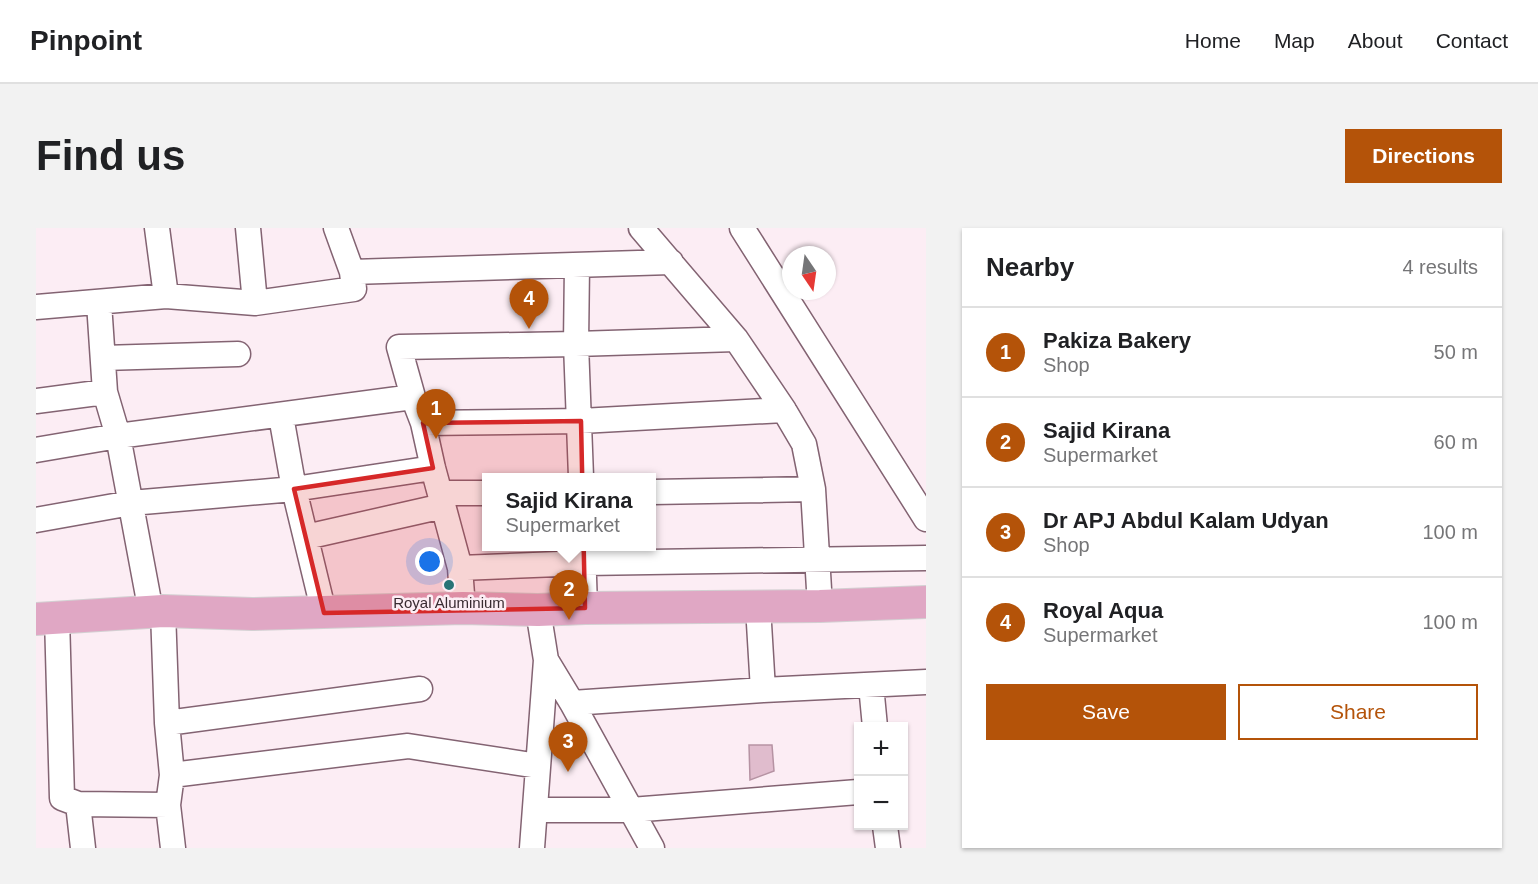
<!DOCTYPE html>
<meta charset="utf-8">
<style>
:root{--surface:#fff;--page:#f2f2f2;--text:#202124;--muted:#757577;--line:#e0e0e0;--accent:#b45309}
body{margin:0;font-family:Helvetica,sans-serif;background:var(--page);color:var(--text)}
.controls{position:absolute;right:18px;bottom:18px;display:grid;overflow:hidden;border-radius:0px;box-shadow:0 2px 4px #0004}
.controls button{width:54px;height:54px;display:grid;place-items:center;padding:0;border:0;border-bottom:2px solid var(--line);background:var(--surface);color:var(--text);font:30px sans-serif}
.compass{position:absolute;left:746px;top:18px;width:54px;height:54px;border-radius:50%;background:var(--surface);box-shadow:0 2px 4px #0004;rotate:167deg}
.you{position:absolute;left:394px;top:334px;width:21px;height:21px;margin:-15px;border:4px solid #fff;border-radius:50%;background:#1a73e8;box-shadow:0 0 0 9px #1a73e833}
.badge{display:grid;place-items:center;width:39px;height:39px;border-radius:50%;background:var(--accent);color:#fff;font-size:20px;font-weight:700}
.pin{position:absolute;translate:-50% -50px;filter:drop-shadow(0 2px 3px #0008)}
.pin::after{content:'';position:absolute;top:32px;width:21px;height:18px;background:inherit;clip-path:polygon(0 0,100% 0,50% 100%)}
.popup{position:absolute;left:446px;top:245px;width:174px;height:78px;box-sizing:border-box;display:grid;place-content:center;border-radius:0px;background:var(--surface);filter:drop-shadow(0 2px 4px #0005);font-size:20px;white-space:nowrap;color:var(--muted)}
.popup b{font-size:22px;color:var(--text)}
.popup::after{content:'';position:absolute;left:50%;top:100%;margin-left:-12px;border:12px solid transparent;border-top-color:var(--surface)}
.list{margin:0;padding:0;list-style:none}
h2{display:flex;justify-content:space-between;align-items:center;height:78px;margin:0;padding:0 24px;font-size:26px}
h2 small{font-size:20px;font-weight:400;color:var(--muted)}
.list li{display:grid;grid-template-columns:39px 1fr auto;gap:18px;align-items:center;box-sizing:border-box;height:90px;padding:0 24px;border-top:2px solid var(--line)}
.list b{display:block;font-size:22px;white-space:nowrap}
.list p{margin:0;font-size:20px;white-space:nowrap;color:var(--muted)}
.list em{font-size:20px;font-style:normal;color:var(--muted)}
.actions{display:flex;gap:12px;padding:18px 24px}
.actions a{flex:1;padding:14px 0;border:2px solid var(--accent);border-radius:0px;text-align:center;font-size:21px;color:var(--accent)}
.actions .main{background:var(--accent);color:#fff}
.map{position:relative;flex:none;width:890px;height:620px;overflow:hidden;border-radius:0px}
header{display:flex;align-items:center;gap:36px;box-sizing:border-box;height:84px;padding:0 30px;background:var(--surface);border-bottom:2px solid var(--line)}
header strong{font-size:28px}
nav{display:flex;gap:33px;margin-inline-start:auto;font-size:21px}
.intro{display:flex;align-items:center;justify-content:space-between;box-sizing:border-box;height:144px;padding:0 36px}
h1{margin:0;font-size:42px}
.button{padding:15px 27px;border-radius:0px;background:var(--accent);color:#fff;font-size:21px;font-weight:700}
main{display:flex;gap:36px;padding:0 36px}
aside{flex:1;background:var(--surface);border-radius:0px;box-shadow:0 2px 4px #0004}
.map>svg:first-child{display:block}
</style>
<header>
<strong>Pinpoint</strong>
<nav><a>Home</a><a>Map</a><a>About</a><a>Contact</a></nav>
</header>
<div class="intro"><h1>Find us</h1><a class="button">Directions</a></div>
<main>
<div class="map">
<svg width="890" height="620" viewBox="0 0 890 620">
<rect width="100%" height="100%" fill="#fcedf4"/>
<path fill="#e0bccd" stroke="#b693a3" stroke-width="1.5" d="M713 517H736L738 543 714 552Z"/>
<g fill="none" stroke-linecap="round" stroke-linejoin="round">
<g stroke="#836372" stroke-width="27">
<path id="minor" d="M121 0 130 68
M212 0 219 75
M300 0 316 44
M605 0 700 111 748 182 768 216 777 261 784 378
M706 0 890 291
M541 37 540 116 545 249
M63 75 69 164 82 208 115 384
M0 79 130 68 219 75 318 61 316 44 635 34
M67 130 202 126
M0 173 69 164
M245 188 258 261 288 385
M387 195 545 193 748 182
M0 222 82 208 377 169
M616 264 777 261
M405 265H450
M0 292 95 275 258 261 397 240
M270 309 407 278
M547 319 549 380
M424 340 548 335 890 330
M722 379 727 462
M427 380 424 340 397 240 387 195 377 169 363 119 540 116 700 111
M127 383 131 495 136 547 132 577 137 620
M21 389 26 570 42 576 132 577
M510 432 536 475 616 620
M835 457 839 499
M536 475 727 462 890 454
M131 495 384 461
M136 547 372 518 502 538
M42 576 47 620
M499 582H595L822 564
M849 598 852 620
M496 620 510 432 502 382"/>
</g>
<g stroke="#d3d0d2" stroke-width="34">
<path id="major" d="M0 391 127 383 216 386 427 380 502 382 549 380 784 378 890 374"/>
</g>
<use href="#minor" stroke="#fff" stroke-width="24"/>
<use href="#major" stroke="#e0a7c4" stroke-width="32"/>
</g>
<path fill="#d62828" fill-opacity="0.2" stroke="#d62828" stroke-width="4.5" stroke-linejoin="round" d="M545 193 549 380 288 385 258 261 397 240 387 195Z"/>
<circle fill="#287376" stroke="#fcedf4" stroke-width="2" cx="413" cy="357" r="6"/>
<g text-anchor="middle" stroke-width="5" stroke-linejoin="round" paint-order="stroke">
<g font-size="15" fill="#392b31" stroke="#fcedf4">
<text x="413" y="380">Royal Aluminium</text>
</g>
</g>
</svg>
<div class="controls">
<button>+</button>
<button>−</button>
</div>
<svg class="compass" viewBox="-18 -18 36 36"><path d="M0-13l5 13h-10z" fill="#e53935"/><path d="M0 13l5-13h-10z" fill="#757577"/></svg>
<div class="you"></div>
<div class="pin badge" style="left:400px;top:211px">1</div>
<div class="pin badge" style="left:533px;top:392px">2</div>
<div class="popup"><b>Sajid Kirana</b>Supermarket</div>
<div class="pin badge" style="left:532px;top:544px">3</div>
<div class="pin badge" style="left:493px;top:101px">4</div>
</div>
<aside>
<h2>Nearby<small>4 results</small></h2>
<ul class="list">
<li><span class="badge">1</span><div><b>Pakiza Bakery</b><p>Shop</p></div><em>50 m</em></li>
<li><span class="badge">2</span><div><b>Sajid Kirana</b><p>Supermarket</p></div><em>60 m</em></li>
<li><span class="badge">3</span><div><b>Dr APJ Abdul Kalam Udyan</b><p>Shop</p></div><em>100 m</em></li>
<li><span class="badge">4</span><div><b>Royal Aqua</b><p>Supermarket</p></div><em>100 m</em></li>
</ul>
<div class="actions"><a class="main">Save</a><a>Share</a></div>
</aside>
</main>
